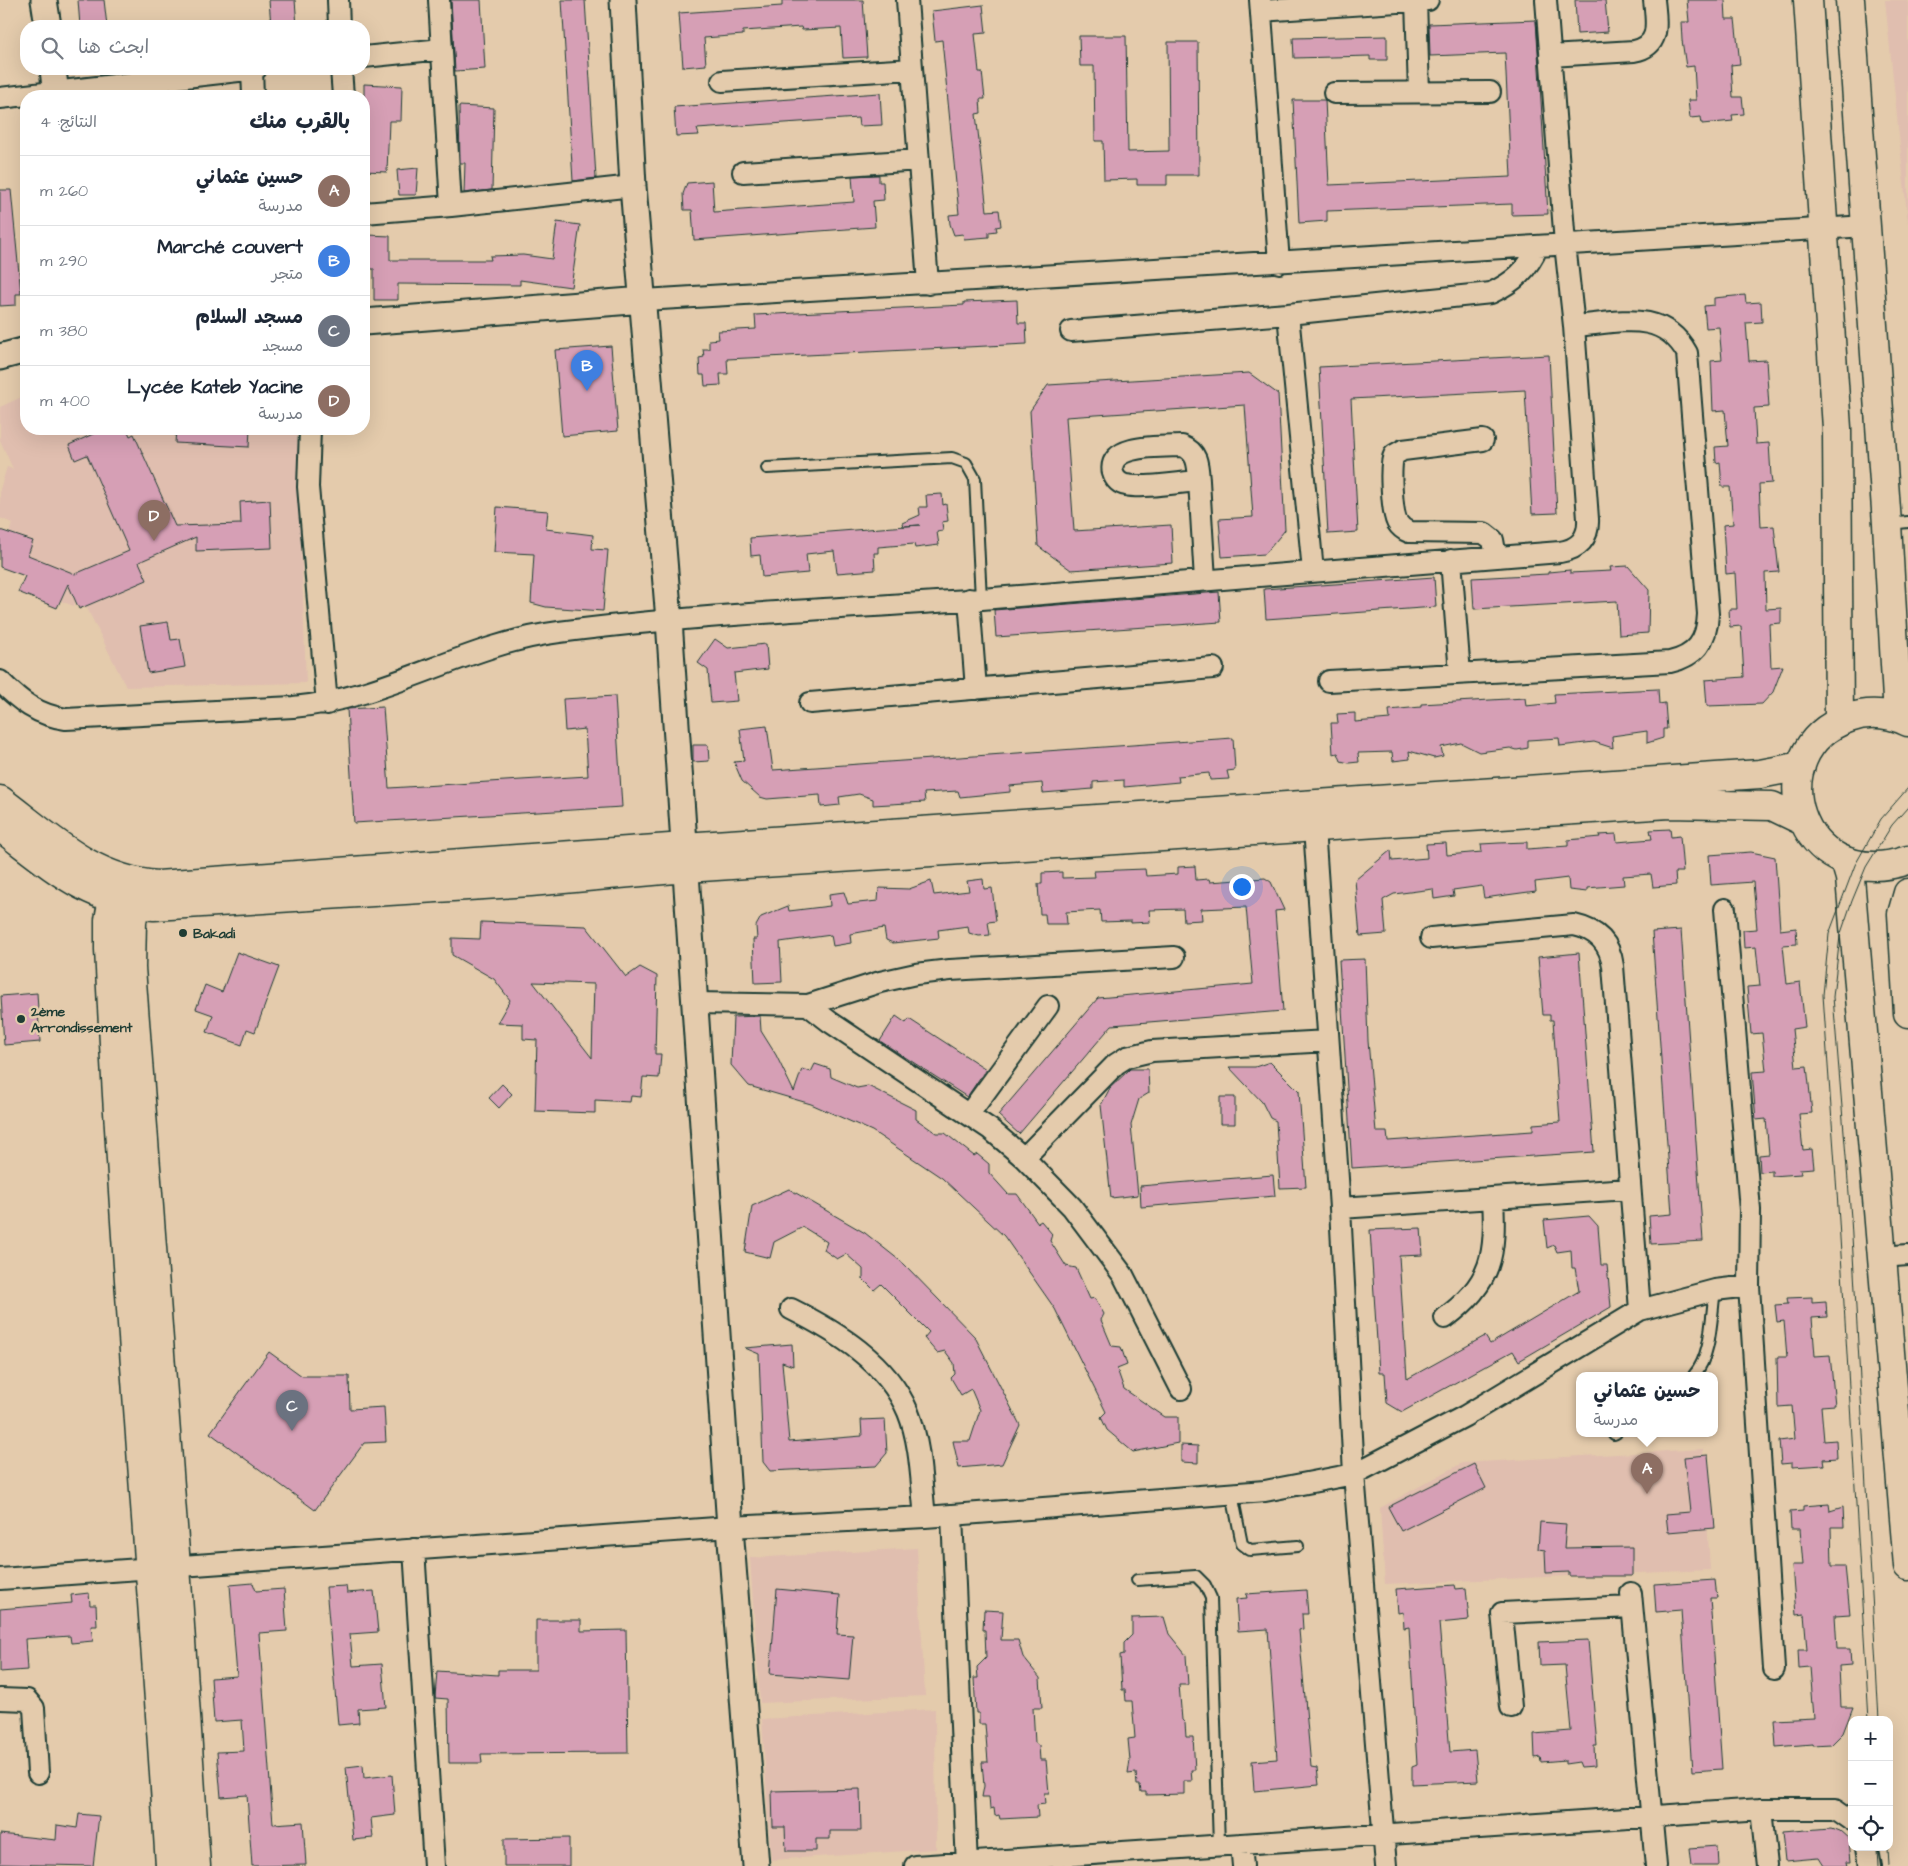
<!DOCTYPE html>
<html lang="ar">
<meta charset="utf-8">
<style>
:root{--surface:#fff;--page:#f6f6f7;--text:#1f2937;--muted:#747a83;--line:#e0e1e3;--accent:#b45309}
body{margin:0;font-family:"Architects Daughter","Playpen Sans Arabic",sans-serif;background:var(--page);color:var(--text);direction:rtl}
.controls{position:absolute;right:15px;bottom:15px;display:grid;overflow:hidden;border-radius:10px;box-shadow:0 5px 20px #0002}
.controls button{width:45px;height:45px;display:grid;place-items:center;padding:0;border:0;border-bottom:1px solid var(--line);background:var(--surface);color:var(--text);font:25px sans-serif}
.you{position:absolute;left:1241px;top:886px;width:18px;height:18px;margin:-12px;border:4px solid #fff;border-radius:50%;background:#1a73e8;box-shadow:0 0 0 8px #1a73e833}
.badge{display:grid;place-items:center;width:32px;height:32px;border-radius:50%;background:var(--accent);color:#fff;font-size:16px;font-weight:700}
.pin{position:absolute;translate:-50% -41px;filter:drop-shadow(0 1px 2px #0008)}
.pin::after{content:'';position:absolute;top:26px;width:18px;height:15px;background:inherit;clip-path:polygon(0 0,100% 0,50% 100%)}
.popup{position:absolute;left:1576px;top:1372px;width:142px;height:65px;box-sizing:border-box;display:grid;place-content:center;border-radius:10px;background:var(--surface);filter:drop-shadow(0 1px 4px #0005);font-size:16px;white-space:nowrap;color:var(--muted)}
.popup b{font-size:19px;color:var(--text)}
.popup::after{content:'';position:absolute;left:50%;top:100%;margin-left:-10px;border:10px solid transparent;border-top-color:var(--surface)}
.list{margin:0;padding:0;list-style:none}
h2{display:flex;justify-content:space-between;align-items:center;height:65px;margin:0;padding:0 20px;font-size:21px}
h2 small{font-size:16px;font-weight:400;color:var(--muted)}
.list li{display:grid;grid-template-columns:32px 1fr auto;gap:15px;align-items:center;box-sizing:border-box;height:70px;padding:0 20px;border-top:1px solid var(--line)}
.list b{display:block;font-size:19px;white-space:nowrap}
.list p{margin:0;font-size:16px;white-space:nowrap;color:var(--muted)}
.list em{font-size:16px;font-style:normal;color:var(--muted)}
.icon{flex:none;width:28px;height:28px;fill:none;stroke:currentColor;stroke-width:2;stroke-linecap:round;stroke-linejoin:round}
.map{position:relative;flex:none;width:1908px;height:1866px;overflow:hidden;direction:ltr}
.search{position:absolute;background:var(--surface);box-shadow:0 5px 20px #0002;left:20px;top:20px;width:350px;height:55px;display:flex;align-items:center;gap:12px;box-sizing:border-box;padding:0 18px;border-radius:20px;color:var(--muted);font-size:19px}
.panel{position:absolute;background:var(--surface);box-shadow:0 5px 20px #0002;left:20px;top:90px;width:350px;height:345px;border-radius:20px;direction:rtl}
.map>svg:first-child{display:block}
</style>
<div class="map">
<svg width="1908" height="1866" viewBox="0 0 1908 1866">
<rect width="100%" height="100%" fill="#e4cbac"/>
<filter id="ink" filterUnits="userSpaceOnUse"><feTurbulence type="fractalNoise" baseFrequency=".02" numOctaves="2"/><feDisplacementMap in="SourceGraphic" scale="10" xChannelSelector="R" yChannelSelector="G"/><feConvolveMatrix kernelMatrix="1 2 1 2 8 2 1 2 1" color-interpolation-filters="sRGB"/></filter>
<g filter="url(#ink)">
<path fill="#e0beaf" d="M1885 0H1908V223Z
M26 395V429H297L306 683 126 687 83 600 76 599 74 606 29 589 35 568 3 559 12 523 0 518V489L7 467 13 469 0 440V407Z
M1703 1449 1710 1570 1385 1584 1380 1508 1462 1463Z
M917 1548 925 1696 760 1703 750 1558Z
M935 1709 936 1849 771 1860 762 1719Z"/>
<path fill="#d69fb5" stroke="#1f3d34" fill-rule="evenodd" d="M78 0H104L107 26H80Z
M269 0H295L297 26H271Z
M451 0H481L485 69 455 71Z
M562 0H585L596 178 573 181Z
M782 0H863L867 57 843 58 841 28 802 30 801 27 743 31V35L704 38 706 65 683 67 679 13 782 6Z
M1575 0H1605L1608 32 1577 34Z
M1687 0H1725L1726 19H1735L1740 64 1731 65 1733 97H1742L1744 114 1732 115 1733 121 1702 124 1701 117 1690 118 1688 100H1696L1694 66 1686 67 1682 40 1681 22H1689Z
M983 5 986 33 975 34 979 72H982L985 99H980L981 113 976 114 987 211 999 210 1001 226 996 227 997 231 989 232V237L964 239 963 234 954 235 950 224 949 215 959 214 942 40 935 41 932 11Z
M1536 20 1548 214 1512 215V204L1327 211V221L1299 223 1293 100H1325L1329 185 1511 177 1505 53 1430 56 1429 24Z
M1079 36H1126L1128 152 1169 151 1168 42H1198L1199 175H1167V185H1137V179L1104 180 1103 141H1095L1094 66H1080Z
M1387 36V60H1370V56L1294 58 1293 38Z
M364 84 402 86 401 121H389L387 172 364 171Z
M880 93 882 125 859 126 858 118 697 129 699 135 676 136 674 107Z
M459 106 494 108 492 190 464 193 465 163H460Z
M418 168 416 195H399L397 170Z
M879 175V182H883L884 200 873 201 875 227 694 240 692 210H684L683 194 687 183 712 181 714 212 854 202 852 176Z
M0 190H11L21 294H16V305L0 306Z
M557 222 580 225 571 287 520 280V285L398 284V300H374V269H368V235L390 236V260H491L490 256 523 255 552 259Z
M1745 295 1746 303 1761 302 1762 322 1746 323 1749 361 1766 360 1769 407 1754 408 1756 444 1769 443 1771 476 1772 483 1759 484 1761 527 1774 526 1779 572 1765 573 1766 609 1781 608V623L1769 624 1771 667 1783 666 1773 692 1762 704 1707 706 1705 680 1744 677 1741 626 1730 627 1729 609H1737L1735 573 1726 574 1723 525 1733 524 1730 487H1722L1720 462 1716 463 1715 447 1728 446 1725 410 1713 411 1711 361 1722 360 1719 327 1706 328 1704 306 1714 305V298Z
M1017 300 1018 323H1026L1027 344 727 359 728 374H720L721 385 705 386 704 375H700L699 358 704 357 703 349H709V340L719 339 718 331 756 329 755 315 964 305V302Z
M611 346 618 431 562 436 555 350Z
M1549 355 1557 513 1532 514 1525 390 1351 399 1358 532 1328 534 1319 367Z
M1249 373 1278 394 1285 530 1265 554 1222 557 1219 519 1253 517 1245 405 1066 417 1074 531 1171 525 1173 563 1071 570 1038 546 1030 411 1048 385Z
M104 429H127L130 436 134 434 175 526 241 524 240 502 270 500 272 548 196 551V537L139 562 147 580 79 609 68 584 57 608 18 592 25 576 0 567V530L33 541 28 555 75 574 129 551 87 455 75 460 69 445Z
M176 429H250L249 447 175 443Z
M942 494 943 505 946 504 948 521 942 522 943 531 937 532 939 545 915 548 914 544 878 547V553H874L875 570 837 573 834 551 806 554 808 573 762 577 760 555 751 556 750 538 920 525 903 526 902 523 920 515 919 507H927L926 495Z
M497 507 548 511 546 529 593 535 592 549 608 550 603 611 546 607 531 603 534 554 494 552Z
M1628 566 1649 590 1648 633 1619 635 1617 601 1474 609 1472 578 1548 574V572L1570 570V573L1611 571 1610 567Z
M1434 577 1436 607 1266 619 1264 589Z
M1219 592 1221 622 996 637 994 610Z
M168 622 171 640 180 639 185 667 148 673 140 626Z
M715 639 728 648 766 644 768 669 734 673 737 701 711 703 708 670 698 663Z
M1658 689 1659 704 1665 703 1667 729H1663V738L1647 743V731L1612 736 1613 748 1594 742 1560 746 1559 738 1528 740V748L1517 750 1510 748 1479 752 1461 743 1441 747 1443 756 1434 758 1409 751 1410 759 1393 761 1392 752 1358 753 1359 762 1349 763 1341 761 1338 753 1333 754 1331 723H1338L1337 714 1355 713V722L1390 719 1389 710 1421 707V704L1525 698 1526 706 1555 703 1554 694Z
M615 696 622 807 354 823 347 709 383 707 389 788 588 776 585 729 565 731 563 699Z
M767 726 773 770 1233 738 1235 770 1227 771 1229 779 1210 780 1209 773 1178 776 1179 782 1124 787V780L1093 782V789L1043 793 1042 783 1010 786V792L960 797 958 791 924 793 925 802 873 805V799L859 794 839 797 840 805 821 807 820 795 767 799 760 797 742 781 734 762 744 761 740 729Z
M693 745H708L709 761 693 762Z
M1670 829 1671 837 1680 836 1683 872H1675L1676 885 1653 887 1651 874 1623 876 1624 885 1587 888V892L1569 890 1568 878 1535 882 1536 891 1484 898 1482 886 1453 890 1454 896 1434 899 1433 889 1394 894 1383 900 1386 934 1360 936 1355 880 1391 850 1392 861 1427 858 1426 844 1446 843 1447 855 1482 852 1481 844 1499 843 1527 842V849L1568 846V840L1600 837 1599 835 1616 834 1617 842 1652 839 1650 830Z
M1751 852 1775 857 1780 930 1796 928 1797 944 1783 945 1787 984 1800 982 1805 1027 1792 1029 1796 1067 1807 1066 1812 1113 1799 1114 1803 1150 1812 1149 1814 1168 1800 1169 1801 1174 1772 1176V1171L1760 1172 1759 1155 1769 1154 1766 1119 1756 1120 1752 1072 1766 1071 1762 1033 1751 1034 1747 987 1760 986 1756 947 1744 948 1743 930 1757 929 1753 882 1711 885 1709 855Z
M1195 866 1196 880 1209 879 1210 882 1265 878 1271 882 1284 910 1275 911 1283 1011 1112 1025 1019 1134 998 1115 1098 998 1253 984 1246 907 1201 909 1202 920 1184 921 1183 909 1149 910 1150 922 1131 923V921L1101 922 1100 910 1066 912 1067 924H1046L1045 914H1040L1038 884H1042V873L1062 872V878L1095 877 1094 871 1145 869 1146 876 1178 874V867Z
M983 879 984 889 992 888 996 921 988 922 990 935 979 936 969 933 968 926 938 930 939 938 893 943 886 940 884 928 850 934 851 943 833 946 831 935 780 942 782 982 755 983 753 939H757L756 926 761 917 788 906 789 911 830 906 829 894 844 892 848 904 878 901 879 888 909 889 931 881 934 895 969 891 967 881Z
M481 922 586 926 626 977 640 967 657 976 655 1054H661L659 1078 643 1077 641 1097 631 1096 630 1102 595 1100V1113L535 1111 537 1040 523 1039V1024L497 1023 510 1000 494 979 452 955V938L480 939ZM533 982 594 984 592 1058Z
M1681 930 1703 1241 1651 1244 1649 1216 1672 1214 1652 932Z
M237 952 279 967 255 1032 247 1029 242 1045 207 1032 213 1015 196 1009 205 985 222 992Z
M1579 953 1594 1152 1352 1168 1339 960 1365 959 1368 1041 1376 1132H1387L1388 1141 1533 1131V1124L1560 1122 1553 1020H1550V1015H1543L1538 957Z
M37 993 40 1042 4 1045 1 996Z
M760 1016 761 1031 776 1055 794 1092 802 1069 811 1072 815 1064 830 1069 831 1077 857 1088 868 1086 916 1110V1119L936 1133H945L974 1156 977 1154 989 1164V1173L1008 1194H1017L1038 1223 1041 1221 1052 1234 1050 1241 1066 1266 1076 1268 1090 1299 1095 1298 1104 1314 1101 1320 1112 1346 1121 1347 1127 1365 1117 1369 1124 1389 1165 1417H1178V1443L1133 1452 1107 1430 1101 1417 1106 1412 1055 1309 1004 1236 942 1178 872 1131 811 1104 749 1086 731 1065 733 1017Z
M896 1016 906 1023 909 1019 986 1069 967 1097 880 1041Z
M1270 1062 1299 1091 1306 1187 1280 1188 1276 1121 1270 1118 1262 1102 1229 1067H1255Z
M1130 1069H1148L1149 1093 1139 1099 1131 1125 1138 1195 1111 1198 1101 1105 1110 1088Z
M502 1084 512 1094 499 1108 489 1098Z
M1220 1097H1235V1124H1220Z
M1273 1175 1275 1196 1141 1207 1140 1186Z
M789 1189 865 1233 904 1264 975 1337 1020 1425 1002 1464 959 1468 953 1441H970L980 1410 971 1389 961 1395 951 1378 955 1374 954 1363 945 1351 937 1353 924 1338 929 1332 881 1284 874 1290 863 1279V1269L846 1254 837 1259 824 1250 827 1242 803 1227 774 1242 770 1258 745 1252 752 1206Z
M1589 1216 1598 1226 1601 1265H1607L1611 1307 1519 1361 1513 1351 1402 1412 1387 1403 1385 1373H1379L1370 1230 1421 1228 1423 1255 1399 1256 1407 1379 1485 1336 1490 1344 1579 1291 1575 1268H1572L1571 1250 1557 1252 1554 1245 1547 1248 1544 1220Z
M1812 1297V1303L1826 1302 1827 1317 1812 1318 1815 1356 1830 1355 1835 1405 1821 1406 1824 1441 1836 1440 1837 1458 1823 1459 1824 1465 1792 1467V1463L1781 1464 1779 1441 1795 1439 1792 1406 1778 1407 1777 1357H1787L1784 1321 1777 1322 1775 1305 1788 1304 1787 1298Z
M792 1344 793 1366 782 1362 789 1442 862 1436 861 1420 885 1419 887 1453 876 1466 770 1471 763 1462 759 1354 745 1348Z
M269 1352 302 1376H349L350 1409 384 1407 386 1442 364 1443 315 1510 210 1433Z
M1181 1445 1198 1446V1463L1181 1462Z
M1708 1455 1715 1528 1668 1532 1666 1514 1690 1512 1684 1457Z
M1474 1464 1486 1488 1401 1531 1388 1507Z
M1829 1504 1830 1511 1843 1507 1844 1527H1831L1832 1566H1845L1850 1614 1835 1615 1837 1649H1850L1851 1665 1839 1666 1841 1707H1853L1843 1733 1831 1745 1812 1746V1744L1776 1747 1774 1720 1814 1718 1810 1667 1799 1668 1798 1650H1807L1804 1614 1796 1615 1792 1565H1803L1800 1529H1791L1790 1512 1803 1511V1506Z
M1540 1522 1566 1524 1564 1548 1632 1547V1576H1569V1572L1546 1573 1545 1550 1538 1549Z
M1715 1580 1717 1598H1710L1722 1769 1692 1771 1681 1610 1656 1612 1654 1584Z
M253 1583 256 1591 284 1589 287 1631 259 1633 273 1824 303 1822 306 1865 252 1866 247 1795 221 1797 217 1752 244 1751 242 1720 214 1722 211 1678 237 1676 230 1585Z
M1455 1585 1456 1589 1466 1588 1469 1620 1439 1623 1450 1752 1475 1750 1478 1781 1412 1784V1767L1417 1765 1409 1627 1404 1628 1403 1612 1398 1613 1396 1589Z
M346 1586 347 1593 374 1591 378 1632 350 1634 353 1666 382 1664 386 1707 358 1709 359 1723 338 1725 326 1587Z
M777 1589 840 1595 837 1634 853 1635 849 1680 770 1674Z
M1306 1590 1308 1614H1302L1303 1629 1299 1630 1311 1767 1317 1768 1319 1785 1254 1791 1252 1761 1277 1759 1268 1629 1238 1631 1236 1599 1247 1598 1246 1594Z
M89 1593 90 1605H96L97 1626H91L93 1641 71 1643 70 1636 25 1639 27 1670 0 1672V1609L72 1603 71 1595Z
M984 1610 1003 1611 1001 1640H1018L1023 1657 1040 1678 1042 1708H1033L1035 1743 1039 1746 1040 1760H1046L1049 1793H1044L1045 1804 1037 1805 1038 1817 1000 1819 999 1815 995 1816 994 1808 990 1809 989 1797H982L984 1786 982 1762H988L985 1724H979V1713H976L974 1678H978L977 1667 986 1658 985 1630H983Z
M1164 1617 1169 1634 1186 1655 1188 1685H1179L1182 1720 1185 1723 1186 1737H1193L1195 1770H1191L1192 1781H1184V1794L1146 1795V1792H1141L1140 1785H1137L1136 1773 1128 1774 1130 1760 1128 1739 1135 1738 1132 1701H1126L1125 1690H1122L1120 1655 1124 1654V1643L1132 1635V1618Z
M536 1620H581V1631L626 1630 628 1753 481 1754 482 1763H449L448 1699 435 1698 437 1671 498 1675V1670H536Z
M1588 1640 1597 1746H1594L1595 1766 1581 1767 1579 1762 1565 1764V1760L1541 1762 1540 1757 1535 1758 1534 1734 1571 1731 1565 1665 1540 1666 1539 1642Z
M363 1765 364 1778 392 1775 395 1815 371 1818 373 1838 353 1840 346 1767Z
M860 1789 861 1831H830V1839H816V1851H786L785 1827H773L772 1791Z
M79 1814 99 1816 93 1866 0 1864V1834L56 1840 57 1825 77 1828Z
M1831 1828 1839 1831 1849 1840 1851 1862H1847L1848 1866H1823L1818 1858 1785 1861 1782 1832Z
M569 1838V1866H504V1839Z
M1717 1846 1718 1866H1692L1690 1848Z"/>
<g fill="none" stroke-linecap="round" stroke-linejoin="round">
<g stroke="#1f3d34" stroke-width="14">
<path id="service" d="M767 468 952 458 966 463 975 479 981 599
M1889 524 1908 522
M1694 1375C1712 1355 1711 1316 1715 1290
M1614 1434 1616 1433
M1232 1494 1242 1544 1250 1550 1298 1546
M1137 1580 1196 1576 1205 1585 1211 1598 1219 1845"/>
</g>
<g stroke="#1f3d34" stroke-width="24">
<path id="minor" d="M338 0 339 26
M439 0 451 206
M907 0 928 284
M1260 0 1279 263
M1416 1 1419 92
M1261 11 1428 0
M1550 56 1634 51C1662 46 1656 21 1654 0
M364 57 442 49
M252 69 253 96
M341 69 343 96
M722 81 912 69
M1334 93 1490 92
M0 98 256 69
M743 172 919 160
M364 213 451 206 633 186
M644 300 1867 226
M1288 314 1313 571
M1071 331 1288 314 1491 293C1514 282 1528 270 1538 246
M310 429 308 487 327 704
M1483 440 1403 450 1394 455C1389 464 1392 512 1397 522 1400 527 1404 530 1409 532L1484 533 1493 540 1496 557
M1182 446C1198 452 1198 465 1199 481 1181 482 1143 489 1126 485 1120 484 1115 480 1113 473 1106 443 1163 447 1182 446Z
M1199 481 1205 580
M1451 560 1460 674
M969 599 976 689
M0 681C20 701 37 715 66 719L293 707C387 699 465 644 559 632 699 614 841 609 982 599 1175 584 1367 566 1560 552 1579 549 1589 538 1588 519L1574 326 1565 244 1546 0
M1329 681 1670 662C1696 656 1707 641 1708 614L1687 353C1662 308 1618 323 1574 326
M810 703 1213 668
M1313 813 1340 1208 1354 1474 1386 1866
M1725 909 1750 1210 1749 1286 1774 1669
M1431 938 1574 925C1597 930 1610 943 1613 966L1640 1310
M695 1003 808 1005 880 982 916 974 950 970 1174 957
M808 1005 830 1022 990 1129 1024 1158 1072 1207 1123 1275 1181 1389
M969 1114 1048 1006
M1024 1158 1116 1064 1127 1057 1152 1051 1328 1041
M1340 1208 1629 1189
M1881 1257 1908 1255
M791 1309C837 1332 887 1362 908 1412 921 1444 921 1483 925 1517
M1445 1318C1493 1283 1496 1254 1493 1198
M952 1515 967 1866
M414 1549 434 1866
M0 1579 730 1527 925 1517 1265 1491 1354 1474 1465 1416 1640 1310 1715 1290 1749 1286
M1631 1593 1656 1866
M0 1699 27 1700 34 1708 38 1773
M1511 1707 1502 1613 1632 1607
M1761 1809 1767 1866
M1241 1844 1243 1866
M1867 1847 1870 1866
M915 1866 1761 1809H1835L1852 1821"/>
</g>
<g stroke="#1f3d34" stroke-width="29">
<path id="tertiary" d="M44 0 48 26
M623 0 633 186 669 620 730 1527 756 1866
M53 69 56 96
M364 322 644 300
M0 357 26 350"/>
</g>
<g stroke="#1f3d34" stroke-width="31">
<path id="secondary" d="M1808 0 1837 428 1839 721
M1850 0 1887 524 1898 717
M1908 722C1889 713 1869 711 1849 718 1756 750 1796 897 1908 860
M0 800C51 838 92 880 158 885L684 847 1760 774 1801 766
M0 827C51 865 87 901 154 906L530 882 686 868 1669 804 1772 806 1803 821
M1845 861 1850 878 1908 1566
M116 882 109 920V949C124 1255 151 1560 170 1866
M139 888 132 921 131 968 176 1566 196 1866
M1908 893 1902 914 1908 1013"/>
</g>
<use href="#service" stroke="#e4cbac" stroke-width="10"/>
<use href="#minor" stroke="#e4cbac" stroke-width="20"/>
<use href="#tertiary" stroke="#e4cbac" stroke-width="25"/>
<use href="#secondary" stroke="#e4cbac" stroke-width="28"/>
<path stroke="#1f3d34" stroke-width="1" d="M1869 1720 1839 1221 1823 995 1829 934 1855 865 1881 819 1908 788
M1879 1720 1851 1218 1833 997 1840 936 1852 901 1866 867 1892 825 1908 807
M1877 1847 1878 1866
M1887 1847 1888 1866"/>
</g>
</g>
<g fill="#1f3d34" stroke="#e4cbac" stroke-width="2">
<circle cx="183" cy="933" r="5"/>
<circle cx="21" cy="1019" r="5"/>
</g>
<g text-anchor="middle" stroke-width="5" stroke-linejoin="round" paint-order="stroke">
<g font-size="14" font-weight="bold" fill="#1f3d34" stroke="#e4cbac" text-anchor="start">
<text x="193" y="938">Bakadi</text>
<text x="31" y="1016">2ème<tspan x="31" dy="16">Arrondissement</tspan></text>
</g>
</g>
</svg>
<div class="controls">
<button>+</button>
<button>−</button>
<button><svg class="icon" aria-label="locate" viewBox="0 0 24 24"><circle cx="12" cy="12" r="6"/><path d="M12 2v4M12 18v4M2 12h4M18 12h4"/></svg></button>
</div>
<div class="you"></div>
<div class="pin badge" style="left:1647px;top:1494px;background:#8d6e63">A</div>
<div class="popup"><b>حسين عثماني</b>مدرسة</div>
<div class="pin badge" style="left:587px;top:391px;background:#3f7fe0">B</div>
<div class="pin badge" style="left:292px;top:1431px;background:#6b7280">C</div>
<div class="pin badge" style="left:154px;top:541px;background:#8d6e63">D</div>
<div class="search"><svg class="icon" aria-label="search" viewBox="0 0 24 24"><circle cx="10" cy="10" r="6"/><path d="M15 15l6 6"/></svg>ابحث هنا</div>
<section class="panel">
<h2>بالقرب منك<small>النتائج: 4</small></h2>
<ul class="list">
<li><span class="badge" style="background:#8d6e63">A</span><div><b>حسين عثماني</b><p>مدرسة</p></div><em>260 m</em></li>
<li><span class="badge" style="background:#3f7fe0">B</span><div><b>Marché couvert</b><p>متجر</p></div><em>290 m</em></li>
<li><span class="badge" style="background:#6b7280">C</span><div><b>مسجد السلام</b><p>مسجد</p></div><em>380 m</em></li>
<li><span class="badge" style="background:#8d6e63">D</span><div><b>Lycée Kateb Yacine</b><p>مدرسة</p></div><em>400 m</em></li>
</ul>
</section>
</div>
